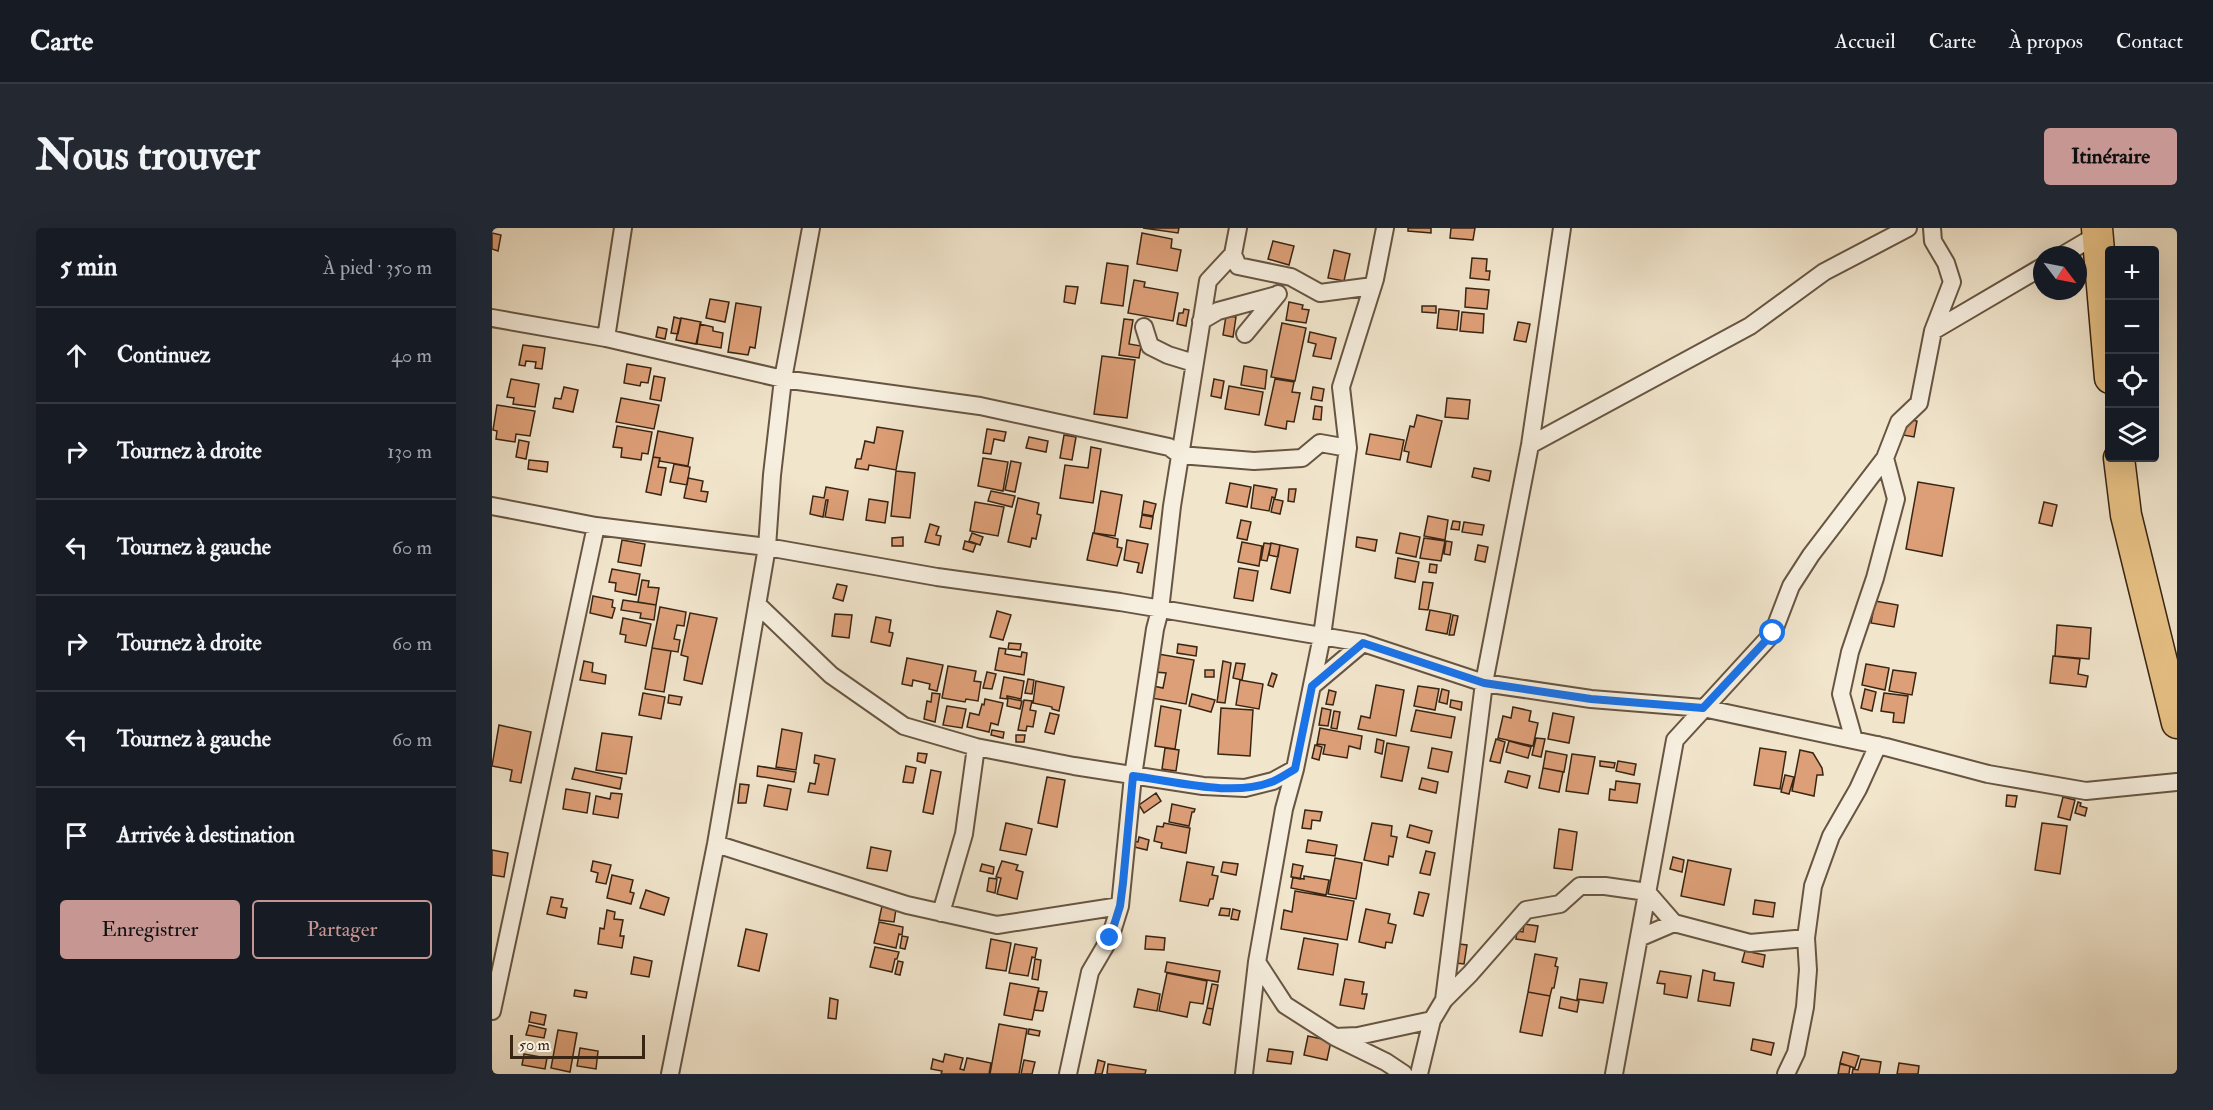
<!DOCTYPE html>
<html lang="fr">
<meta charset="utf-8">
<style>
:root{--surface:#171b24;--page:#242831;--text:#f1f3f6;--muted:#9ea1a6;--line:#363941;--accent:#c59692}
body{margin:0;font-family:"IM FELL Double Pica",serif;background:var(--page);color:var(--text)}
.controls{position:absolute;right:18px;top:18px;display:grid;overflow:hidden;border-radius:6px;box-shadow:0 6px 24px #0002}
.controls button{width:54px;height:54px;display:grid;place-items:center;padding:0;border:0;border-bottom:2px solid var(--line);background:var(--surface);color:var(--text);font:30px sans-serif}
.compass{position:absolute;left:1541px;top:18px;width:54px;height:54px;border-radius:50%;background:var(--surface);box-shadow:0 6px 24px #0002;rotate:122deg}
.scale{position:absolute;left:18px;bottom:15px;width:135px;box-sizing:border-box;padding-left:6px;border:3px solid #392514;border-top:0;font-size:16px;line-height:21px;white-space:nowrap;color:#392514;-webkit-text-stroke:4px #f6eede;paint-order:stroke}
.stop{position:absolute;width:18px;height:18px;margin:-14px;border:4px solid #1a73e8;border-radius:50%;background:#fff}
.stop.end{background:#1a73e8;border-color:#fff;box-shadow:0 2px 6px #0008}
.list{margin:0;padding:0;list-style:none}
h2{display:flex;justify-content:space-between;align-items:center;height:78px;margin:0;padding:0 24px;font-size:26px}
h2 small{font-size:20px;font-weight:400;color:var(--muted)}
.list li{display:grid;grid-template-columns:39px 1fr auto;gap:18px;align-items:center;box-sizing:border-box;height:96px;padding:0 24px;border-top:2px solid var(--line)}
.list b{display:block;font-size:22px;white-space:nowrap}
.list em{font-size:20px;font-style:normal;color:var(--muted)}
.actions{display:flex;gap:12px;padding:18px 24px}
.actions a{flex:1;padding:14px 0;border:2px solid var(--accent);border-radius:6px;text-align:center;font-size:21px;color:var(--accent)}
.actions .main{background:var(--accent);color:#111}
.icon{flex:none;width:33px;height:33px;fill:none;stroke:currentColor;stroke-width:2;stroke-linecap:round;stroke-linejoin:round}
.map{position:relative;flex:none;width:1685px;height:846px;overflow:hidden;border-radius:6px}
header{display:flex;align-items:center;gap:36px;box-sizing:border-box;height:84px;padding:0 30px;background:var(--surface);border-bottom:2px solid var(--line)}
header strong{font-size:28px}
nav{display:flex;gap:33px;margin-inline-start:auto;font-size:21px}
.intro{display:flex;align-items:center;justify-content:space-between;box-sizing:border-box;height:144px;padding:0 36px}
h1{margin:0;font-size:42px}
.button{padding:15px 27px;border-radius:6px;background:var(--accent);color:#111;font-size:21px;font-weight:700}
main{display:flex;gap:36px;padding:0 36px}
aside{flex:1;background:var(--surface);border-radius:6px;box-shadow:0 6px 24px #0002}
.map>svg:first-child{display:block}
</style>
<header>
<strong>Carte</strong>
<nav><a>Accueil</a><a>Carte</a><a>À propos</a><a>Contact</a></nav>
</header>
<div class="intro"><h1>Nous trouver</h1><a class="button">Itinéraire</a></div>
<main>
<aside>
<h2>5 min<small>À pied · 350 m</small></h2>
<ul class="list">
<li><svg class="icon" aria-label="ahead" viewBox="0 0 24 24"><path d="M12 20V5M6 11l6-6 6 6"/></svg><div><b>Continuez</b></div><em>40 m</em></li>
<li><svg class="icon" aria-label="right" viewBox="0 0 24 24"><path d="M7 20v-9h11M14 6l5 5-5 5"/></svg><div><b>Tournez à droite</b></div><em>130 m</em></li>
<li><svg class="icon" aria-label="left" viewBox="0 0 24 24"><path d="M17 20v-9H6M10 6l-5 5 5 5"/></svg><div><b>Tournez à gauche</b></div><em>60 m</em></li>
<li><svg class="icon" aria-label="right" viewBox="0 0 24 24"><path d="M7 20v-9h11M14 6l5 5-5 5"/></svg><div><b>Tournez à droite</b></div><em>60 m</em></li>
<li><svg class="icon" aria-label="left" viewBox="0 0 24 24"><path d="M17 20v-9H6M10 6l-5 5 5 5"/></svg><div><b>Tournez à gauche</b></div><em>60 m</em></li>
<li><svg class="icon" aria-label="arrive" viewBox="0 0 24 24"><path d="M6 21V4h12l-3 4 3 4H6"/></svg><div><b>Arrivée à destination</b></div></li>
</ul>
<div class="actions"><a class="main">Enregistrer</a><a>Partager</a></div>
</aside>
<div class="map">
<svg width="1685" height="846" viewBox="0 0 1685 846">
<rect width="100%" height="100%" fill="#f1e5cc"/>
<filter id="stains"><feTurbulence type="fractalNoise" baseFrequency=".00333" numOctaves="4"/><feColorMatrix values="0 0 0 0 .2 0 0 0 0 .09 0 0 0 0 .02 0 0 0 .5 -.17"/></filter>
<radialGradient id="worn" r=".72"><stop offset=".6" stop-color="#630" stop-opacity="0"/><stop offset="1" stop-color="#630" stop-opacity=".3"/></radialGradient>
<path fill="#dd9f77" stroke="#392514" stroke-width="1.5" d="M651 0H687L686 5Z
M916 0H939V5L916 3Z
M959 0H983L981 12 958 10Z
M0 5 9 7 6 23 0 21Z
M650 5 680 11 679 20 689 22 685 43 645 36Z
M781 13 802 18 797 37 776 31Z
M842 22 858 26 852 53 836 50Z
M980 30 995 31 994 43H998L997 52 978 50Z
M615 35 636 38 631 78 609 75Z
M642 52 653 54 652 59 686 65 681 93 636 85Z
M574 58 586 59 583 76 572 74Z
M974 60 997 62 995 81 973 79Z
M218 71 237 74 233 94 214 90Z
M797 74 811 77 810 81 817 82 814 95 794 92Z
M244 75 269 79 263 120 258 119 256 127 236 124Z
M930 78H944V85L930 84Z
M692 81 697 82 694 98 685 96 687 85H691Z
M947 81 967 83 965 102 945 100Z
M970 84 992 86 991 105 968 103Z
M734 88 744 89 741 109 731 107Z
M182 89 189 91 186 106 179 105Z
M189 90 209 94 204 116 184 112Z
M632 91 641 92 637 116 649 118 647 130 627 127Z
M1026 94 1038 96 1034 114 1022 112Z
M790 95 814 100 803 153 779 149Z
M208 96 221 99V103L231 105 229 120 205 116Z
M166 99 175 101 173 111 164 109Z
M818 104 844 110 839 131 821 128 824 116 816 114Z
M31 117 53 120 50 141 43 140 44 134 34 133 33 138 27 137Z
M610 128 643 132 635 190 602 186Z
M135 136 159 140 156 155 149 154 148 158 132 155Z
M752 138 775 142 773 161 749 157Z
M162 148 173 150 169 173 158 171Z
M19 151 47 156 43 179 21 176 22 170 15 169Z
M722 151 732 153 729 170 719 168Z
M783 151 802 154 800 164 808 165 802 194 795 193 794 201 773 197Z
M737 158 771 164 767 187 733 181Z
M72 159 86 162 81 184 61 180 63 170 69 171Z
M821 159 832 161 830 173 819 171Z
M129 170 167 177 162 201 124 194Z
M955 170 978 172 976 191 953 189Z
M5 177 43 183 38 208 24 206 23 214 4 211 5 203 1 202Z
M823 178 830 179 829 192 821 191Z
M925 187 950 193 939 239 915 234 917 224 912 223 918 198 922 199Z
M1414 191 1425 193 1422 209 1411 207Z
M125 198 160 204 156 226 150 225 149 232 129 229 130 220 121 219Z
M385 199 411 203 404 242 377 237 376 242 363 240 365 231H369L373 213 382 215Z
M495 201 514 204 512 213 502 211 499 226 491 225Z
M166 203 201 210 196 238 167 233 168 230 161 229Z
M878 206 912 212 908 232 874 226Z
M572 207 584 209 580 232 568 230Z
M537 209 556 213 554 224 534 220Z
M27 212 37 214 34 231 24 229Z
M599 219 609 221 601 275 568 270 573 237 596 240Z
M161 229 168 230 166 239 174 240 169 267 154 264Z
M491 230 516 234 511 263 486 258Z
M37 232 56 234 55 244 36 241Z
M519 233 529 235 523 264 513 262Z
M182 236 198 239 195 257 178 254Z
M982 240 999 243 997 253 980 249Z
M404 243 423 245 418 290 399 288Z
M196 250 211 253 209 263 216 264 214 274 192 270Z
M1426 254 1462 260 1450 328 1414 321Z
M738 255 759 259 755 279 734 275Z
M762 257 785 261 783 270 780 269 777 283 759 280Z
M334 259 356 263 351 292 333 289 336 272H334L331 289 318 286 321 268 332 270Z
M797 261H804L802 274 796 273Z
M499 263 523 268 520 279 496 273Z
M609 263 630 267 623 308 602 305Z
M526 270 547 275 545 286 549 287 544 311 540 310 538 319 516 314Z
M377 271 396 274 393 295 374 292Z
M782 271 791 273 788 286 779 284Z
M652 273 664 276 661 288 650 286Z
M483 274 512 279 506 308 478 303Z
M1552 274 1565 277 1560 298 1547 295Z
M650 287 661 289 659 301 648 299Z
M936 288 956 292 953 312 932 308Z
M749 292 759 294 755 312 745 310Z
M961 293 968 294 967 302 959 301Z
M972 294 992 297 990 307 970 304Z
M438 296 447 299 444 307 449 308 447 317 433 314Z
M480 305 491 309 488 317 477 313Z
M601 305 626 311 625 319 630 320 625 338 595 332Z
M908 305 928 309 924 329 904 325Z
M411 309V318H400V310Z
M865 309 885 312 883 323 864 319Z
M932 310 953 313 949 333 928 330Z
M130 312 153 316 149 338 126 334Z
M635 312 656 316 650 345 645 344 647 335 632 332Z
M473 313 484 316 481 324 471 321Z
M954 313 960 314 958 327 952 326Z
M750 314 770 318 767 338 746 334Z
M772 315 779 316 775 333 769 332Z
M779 315 788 317 786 329 777 327Z
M788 317 806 321 798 365 779 361Z
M986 317 996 319 993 334 983 332Z
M906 330 927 334 923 354 903 350Z
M938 336 945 337 944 345 937 344Z
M747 340 766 343 761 373 742 370Z
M120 341 148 346 144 367 123 363 124 355 117 354Z
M150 352 157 353 156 359 167 360 164 377 146 374Z
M931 354 941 355 936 382 927 381Z
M345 356 355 358 351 373 341 370Z
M101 368 121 372 120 379 123 380 120 390 98 385Z
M131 372 164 377 162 392 148 390 149 385 129 382Z
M1383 373 1406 377 1402 399 1379 395Z
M168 379 194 384 192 398 185 397 182 411 188 412 186 424 160 420Z
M938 382 959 386 955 406 934 402Z
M505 383 519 387 511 412 498 409Z
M198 385 225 390 210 456 192 452 196 429 189 427Z
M343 386 360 387 357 410 340 408Z
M961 387 966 388 962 407H957Z
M384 389 399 392 397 404 401 405 398 418 379 414Z
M131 390 159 396 154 418 133 414 134 407 128 406Z
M1565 397 1599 400 1597 431 1563 428Z
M517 415 529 416 528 422 516 421Z
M686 416 705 419 704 428 685 425Z
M160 420 179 423 172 464 153 461Z
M507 420 514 421 513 426 529 429 530 424 535 425 532 447 503 442Z
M666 426 702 432 694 476 659 470 661 458 671 460 674 445 663 444Z
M1561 428 1588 431 1586 446 1596 448 1594 459 1558 455Z
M415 430 451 437 445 463 437 461 438 456 421 452 420 458 410 456Z
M92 433 101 435 100 444 114 447 113 456 88 452Z
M731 433 739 435 733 475 725 474Z
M744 435 753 436 750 452 741 450Z
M1374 436 1397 440 1393 462 1370 457Z
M456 438 484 443 482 453 489 454 486 473 474 471 473 474 450 470Z
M713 442H722V449H713Z
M1401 442 1424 445 1420 467 1397 463Z
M495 444 504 446 500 461 491 460Z
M780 445 785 447 781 459 776 457Z
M512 449 532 453 529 471 515 468V471L508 470Z
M536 451 542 452 540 466 533 465Z
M748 452 771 456 767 481 744 477Z
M544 453 572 459 567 483 560 481V479L541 475Z
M884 457 912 462 904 508 866 501 869 488 878 490Z
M926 458 947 461 943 482 922 478Z
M950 461 957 463 955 476 947 474Z
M1373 461 1384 464 1380 483 1369 480Z
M837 462 844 464 841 477 834 476Z
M151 465 173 469 169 491 147 487Z
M440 465 448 466 443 494 432 491 435 473 439 474Z
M1392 465 1416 468 1412 495 1401 494 1402 485 1389 483Z
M700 466 723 472 719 484 697 478Z
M177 467 190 469 188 477 176 475Z
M516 470 530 473 528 481 515 478Z
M493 471 511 475 506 497 499 495 497 504 475 499 478 485 487 487 490 476 492 477Z
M532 472 540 473 538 482 544 483 541 499 535 498 534 503 526 502Z
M959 472 970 474 969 482 958 479Z
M455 478 474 481 470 500 451 497Z
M669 478 689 482 683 521 663 518Z
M1021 479 1039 483 1037 493 1046 495 1041 518 1006 510 1011 488 1019 490Z
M729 480 761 482 758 528 726 526Z
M830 480 839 482 836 498 827 497Z
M924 482 963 489 959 510 919 503Z
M842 483 848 484 845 501 839 500Z
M558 485 567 487 562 506 553 504Z
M1061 485 1082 489 1077 515 1056 511Z
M7 497 39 504 29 555 18 553 20 542 0 538Z
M828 500 870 508 868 521 857 518 855 530 831 526 833 517 825 516Z
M290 501 310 505 304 542 284 539Z
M500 502 512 504 511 510 499 507Z
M110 505 140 509 134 546 104 542Z
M524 507H533L532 514H524Z
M1044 510 1053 511 1049 529 1040 527Z
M885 511 892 513 890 526 883 524Z
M1004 511 1013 514 1008 535 998 533Z
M1017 513 1039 519 1036 530 1014 524Z
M895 515 917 519 910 553 889 549Z
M823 517 830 519 827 532 820 530Z
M673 520 687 522 684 543 670 541Z
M940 520 960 524 956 544 936 540Z
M1268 520 1294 524 1288 561 1262 557Z
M1308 522 1321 525 1330 540 1331 547H1325L1322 568 1300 563Z
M1054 523 1075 527 1072 544 1051 540Z
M426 525 435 526 433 535 425 533Z
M1080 526 1103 529 1096 566 1074 563Z
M323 527 343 531 336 567 316 564 318 555 323 556 327 536 322 535Z
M1108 533 1123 535 1122 540 1108 538Z
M1126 533 1144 536 1142 547 1124 543Z
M266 538 304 544 302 554 265 548Z
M414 538 424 540 421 555 411 554Z
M83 540 130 550 128 561 80 551Z
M1051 540 1071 544 1067 564 1047 560Z
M439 542 449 544 441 586 431 584Z
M1016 543 1038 548 1035 560 1013 554Z
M1293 547 1302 549 1297 566 1289 564Z
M555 549 573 552 565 599 546 595Z
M930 550 946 554 944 565 927 561Z
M1124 553 1148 556 1145 575 1117 572 1118 561 1123 562Z
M248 556 257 557 254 575H246Z
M276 557 299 561 295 582 272 578Z
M74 561 98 565 95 585 71 581Z
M119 565 130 566 126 590 101 586 104 568 118 571Z
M664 565 669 573 652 585 647 577Z
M1515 567 1525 568 1523 579 1514 578Z
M1571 569 1583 572 1578 592 1566 589Z
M1586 574 1589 575 1588 578 1595 580 1593 588 1583 585Z
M680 576 703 581 702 584H700L697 598 677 594Z
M813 582 830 584 828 593 820 592 819 601 810 600Z
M514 595 540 601 534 627 508 622Z
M672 595 698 600 694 625 669 620 670 615 662 613 665 598 671 599Z
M880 595 900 598 899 608 905 609 901 629 897 628 896 637 872 632Z
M1550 595 1575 598 1568 646 1543 642Z
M918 597 940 603 937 615 915 609Z
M1067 601 1085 604 1080 642 1062 640Z
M647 609 657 612 655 622 638 618 640 613 646 614Z
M816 612 845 617 843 628 814 624Z
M379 619 399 623 395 643 375 640Z
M0 622 16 625 12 649 0 647Z
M934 623 943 625 938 647 928 645Z
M1181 629 1192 632 1190 644 1178 641Z
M843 630 870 635 864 671 836 666Z
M1196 632 1239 641 1232 677 1189 668Z
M101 633 119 637 114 656 104 654 106 645 99 643Z
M510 633 526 637 524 642 531 644 525 671 505 666 509 650 504 649Z
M695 634 722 639 720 647 726 648 721 671H718L716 678 688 673Z
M731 634 746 636 744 647 729 644Z
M490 636 502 639 501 646 488 643Z
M801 636 811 638 808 651 799 649Z
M120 647 141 652 138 664 142 665 139 676 115 670Z
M812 648 837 652 834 667 799 660 801 649 812 651Z
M497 650 505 651 503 665 495 663Z
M154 662 177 670 172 687 148 680Z
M803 663 862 673 855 712 789 701 792 682 800 684Z
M927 664 937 666 931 688 922 686Z
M59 669 71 671 69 679 75 680 73 690 55 686Z
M1263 672 1283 675 1281 689 1261 686Z
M390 678 404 681 402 694 387 692Z
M729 680 738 681 737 688 727 687Z
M741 681 748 683 746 692 739 691Z
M874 681 898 686 896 695 904 697 900 715 894 714 893 720 867 714Z
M115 682 123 684 122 691 131 692 128 708H132L130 720 106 716 108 700 112 701Z
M387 694 411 699 410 707 407 706 404 720 382 715Z
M1032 696 1046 698 1043 714 1024 711 1025 703 1031 704Z
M254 701 275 706 267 743 246 738Z
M410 708 416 709 413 721 408 720Z
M654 708 673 710 672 722 653 721Z
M812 710 846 716 841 747 806 741Z
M499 711 519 715 514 743 494 740Z
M523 716 545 720 543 730 540 729 536 748 517 745Z
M967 716 975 717 972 736 964 735Z
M383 719 407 724 405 731H403L400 744 378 739Z
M1253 723 1273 727 1271 739 1250 734Z
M1043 726 1065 730 1063 738 1066 739 1062 760H1060L1058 768 1036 764Z
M142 729 160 733 157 749 139 746Z
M543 731 549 732 546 752 540 751Z
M406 733 411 734 408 747 403 746Z
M675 734 728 743 726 754 673 744Z
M1211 742 1223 745 1222 752 1242 755 1238 778 1206 773Z
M1168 743 1199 748 1195 770 1172 766 1173 756 1165 755Z
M675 745 715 753 711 776 698 774 695 789 667 783Z
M853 751 872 754 870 766H875L872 781 848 777Z
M1088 751 1115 755 1111 775 1085 771Z
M518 755 547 760 540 792 512 787Z
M720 756 726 757 721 781 715 780Z
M646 761 668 766 665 783 642 779Z
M83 762 95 764 94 770 82 768Z
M546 763 555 764 551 783 542 782Z
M1036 764 1058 768 1050 808 1028 804Z
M1069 769 1087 773 1085 784 1067 780Z
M338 770 346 772 344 791 336 790Z
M715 780 721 781 718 797 711 795Z
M39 784 54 787 52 797 37 794Z
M507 796 535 801 527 846H498Z
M37 797 54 801 52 810 34 807Z
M537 801 548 803 547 808 536 806Z
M66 802 85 805 78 844 59 840Z
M816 808 839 813 835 832 812 827Z
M1261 811 1282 815 1279 827 1259 822Z
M88 820 106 823 104 841 85 838Z
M777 821 801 824 799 836 775 833Z
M1351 824 1367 828 1363 840 1348 835Z
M32 826 55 830 53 841 30 837Z
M453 826 471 830 468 841 472 842 475 830 499 835 497 846H449L450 843 439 841 441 831 451 834Z
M1369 831 1389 834 1387 846H1360L1361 841 1366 842Z
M532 832 543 834 540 846H529Z
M606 832 613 834 610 846H603Z
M1407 835 1427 838 1426 846H1405Z
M616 836 654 842 653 846H615Z
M1348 836 1358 838 1357 846H1346Z"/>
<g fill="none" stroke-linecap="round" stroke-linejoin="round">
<g stroke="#675542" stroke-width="20">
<path id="street" d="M741 26 746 38 799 49 828 65 881 58
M1571 27 1605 7
M0 90 114 110 291 151 488 178 677 219 688 227 762 233 810 230 828 215 856 220
M709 93 726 83 785 67
M652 99 658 118 676 127 702 135
M1441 103 1550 39
M753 106 786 66
M114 110 131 0
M1038 217 1258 98 1332 44 1416 0
M0 278 104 298 275 319 445 349 628 374 871 415 992 455 1099 471 1211 480 1394 519 1496 546 1594 563 1685 554
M265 376 339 447 412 498 484 519 582 538 711 558 753 560 781 553 803 541
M820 458 871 415
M1362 512 1349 466 1358 424 1383 350 1404 271 1393 230
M224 616 415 677 505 697 628 678
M449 685 472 606 484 519
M1147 710 1182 695
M765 734 793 777 843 809
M952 772 978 746 1034 682 1068 676 1088 658H1113L1155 664 1182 695 1258 715 1314 710
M0 783 104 298
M178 846 224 616 275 319 280 247 291 151 319 0
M576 846 598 744 618 710 628 678 641 548 663 401 668 382 680 278 716 53 741 26 746 0
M752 846 765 734 792 581 803 541 830 408 856 220 849 159 883 51 893 0
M912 846 894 834 843 809 866 808 940 792
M927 846 940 792 952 772 992 455 1038 217 1070 0
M1122 846 1183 512 1281 405 1299 358 1319 327 1393 230 1407 194 1427 175 1441 103 1460 54 1454 35 1441 13 1440 0
M1294 846 1304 825 1313 779 1316 742 1314 710 1321 658 1339 608 1366 561 1386 517"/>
</g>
<g stroke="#392514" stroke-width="33">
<path id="highway" d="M1605 0 1618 150
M1627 230 1634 287 1685 495"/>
</g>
<use href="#street" stroke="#f6eede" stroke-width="16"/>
<use href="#highway" stroke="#e8c286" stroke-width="30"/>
</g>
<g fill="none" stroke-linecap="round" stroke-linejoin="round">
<path stroke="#1a73e8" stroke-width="8" d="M618 710 628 678 631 655 641 548C683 553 741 570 782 553 789 550 796 545 803 541L820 458 871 415 992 455 1099 471 1211 480 1281 405"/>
</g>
<rect width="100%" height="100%" filter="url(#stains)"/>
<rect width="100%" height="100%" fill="url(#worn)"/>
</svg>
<div class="controls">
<button>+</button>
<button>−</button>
<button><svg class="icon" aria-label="locate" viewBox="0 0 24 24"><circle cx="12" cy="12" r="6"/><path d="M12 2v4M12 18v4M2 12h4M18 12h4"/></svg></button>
<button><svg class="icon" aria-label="layers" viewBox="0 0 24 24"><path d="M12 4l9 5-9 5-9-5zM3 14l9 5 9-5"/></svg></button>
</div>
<svg class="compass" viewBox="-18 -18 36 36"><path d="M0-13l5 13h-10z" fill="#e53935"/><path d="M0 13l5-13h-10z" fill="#9ea1a6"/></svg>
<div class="scale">50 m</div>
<div class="stop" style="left:1281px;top:405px"></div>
<div class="stop end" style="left:618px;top:710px"></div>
</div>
</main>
